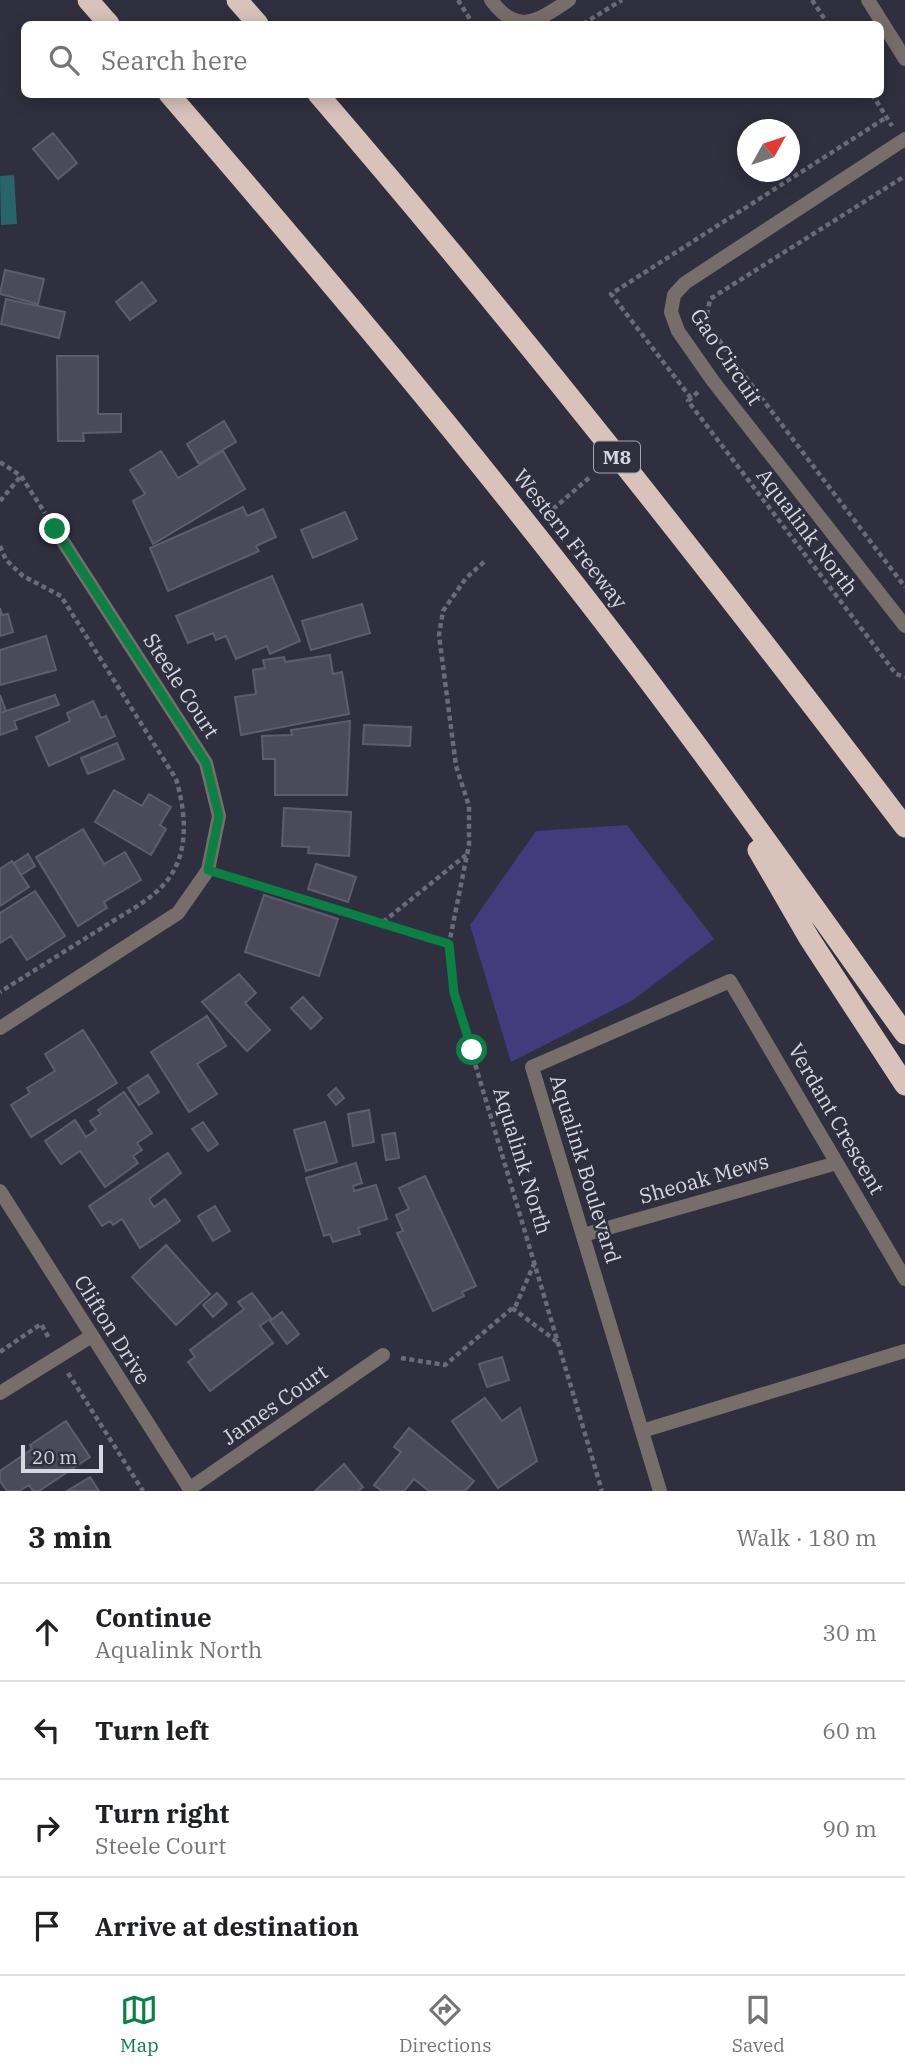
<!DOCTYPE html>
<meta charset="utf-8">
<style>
:root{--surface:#fff;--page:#f2f2f2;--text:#202124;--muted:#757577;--line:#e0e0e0;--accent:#0b8043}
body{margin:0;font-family:"IBM Plex Serif",serif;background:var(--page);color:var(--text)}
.compass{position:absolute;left:737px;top:119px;width:63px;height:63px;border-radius:50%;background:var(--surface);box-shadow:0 4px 18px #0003;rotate:50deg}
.scale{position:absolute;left:21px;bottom:18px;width:82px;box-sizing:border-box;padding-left:7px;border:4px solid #d7d7e1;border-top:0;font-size:19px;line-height:24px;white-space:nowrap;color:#d7d7e1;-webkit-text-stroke:5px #2f2f3f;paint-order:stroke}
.stop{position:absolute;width:21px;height:21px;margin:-16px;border:5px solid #0b8043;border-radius:50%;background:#fff}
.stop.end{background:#0b8043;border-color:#fff;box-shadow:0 2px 7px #0008}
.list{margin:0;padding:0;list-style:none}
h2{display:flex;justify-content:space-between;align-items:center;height:91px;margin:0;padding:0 28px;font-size:30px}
h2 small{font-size:23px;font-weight:400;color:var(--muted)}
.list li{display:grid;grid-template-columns:46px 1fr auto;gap:21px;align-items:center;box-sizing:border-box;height:98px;padding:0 28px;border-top:2px solid var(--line)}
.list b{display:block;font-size:26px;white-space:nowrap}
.list p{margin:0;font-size:23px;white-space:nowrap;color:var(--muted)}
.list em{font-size:23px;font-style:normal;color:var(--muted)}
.icon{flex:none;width:38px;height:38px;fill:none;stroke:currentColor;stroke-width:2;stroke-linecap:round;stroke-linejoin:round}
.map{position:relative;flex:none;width:905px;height:1491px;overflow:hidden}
.search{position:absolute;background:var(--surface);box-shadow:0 4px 18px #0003;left:21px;right:21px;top:21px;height:77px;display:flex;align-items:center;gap:18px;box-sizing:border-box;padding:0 24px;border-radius:10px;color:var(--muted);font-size:26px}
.sheet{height:483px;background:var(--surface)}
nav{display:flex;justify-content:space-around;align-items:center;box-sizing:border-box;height:98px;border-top:2px solid var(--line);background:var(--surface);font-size:19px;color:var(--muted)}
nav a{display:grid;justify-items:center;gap:4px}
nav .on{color:var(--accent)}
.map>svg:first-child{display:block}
</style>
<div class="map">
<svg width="905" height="1491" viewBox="0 0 905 1491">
<rect width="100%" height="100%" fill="#2f2f3f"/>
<path fill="#433c7c" d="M627 825 714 939 633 1000 511 1062 470 925 536 831Z"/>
<path fill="#28656b" d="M14 175 17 224 1 225 0 176Z"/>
<path fill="#4a4a5b" stroke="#5d5d6f" stroke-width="2" d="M53 133 77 163 58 179 33 149Z
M5 270 44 279 38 304 0 294Z
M142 282 156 301 130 320 116 302Z
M6 299 65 312 59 338 1 324Z
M57 356H98V414H121V432L83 433 84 441H58Z
M224 421 236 442 199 464 187 444Z
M161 451 178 478 223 451 245 489 153 544 133 501 145 494 130 470Z
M243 507 247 516 263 509 276 537 256 546 259 551 168 591 150 548Z
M345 512 357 539 313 558 301 530Z
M272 576 300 641 270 654 267 646 236 659 226 636 216 640 213 633 188 643 176 616Z
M362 604 370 633 311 650 302 621Z
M0 608 2 615 8 614 13 632 0 636Z
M46 636 56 670 0 685V650Z
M330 655 333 674 342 672 349 714 241 735 235 697 256 694 253 670 265 668 263 660 284 657 285 662Z
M0 695 6 711 0 713Z
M55 695 59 705 14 721 17 729 0 735V713Z
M93 701 101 718 106 716 115 736 49 766 36 737 70 721 67 713Z
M350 721 347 795H275V759H263L262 736 292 735 291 730Z
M364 725 411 727 410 746 363 744Z
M117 743 124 759 88 774 81 758Z
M114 790 142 806 149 794 171 807 160 825 166 829 151 855 95 822Z
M284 808 351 812 349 856 308 853 309 847 282 846Z
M83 829 104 864 125 852 141 880 104 902 107 908 78 926 36 857Z
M28 854 35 866 21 875 14 863Z
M12 861 29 887 0 906V869Z
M316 864 356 877 348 902 308 889Z
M35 891 65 936 27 960 11 936 0 943V913Z
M264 895 338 919 319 976 245 952Z
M239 974 256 993 245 1003 270 1030 247 1051 202 1002Z
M303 997 322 1018 311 1029 291 1008Z
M207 1016 226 1046 197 1064 217 1094 189 1112 151 1052Z
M83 1030 117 1083 31 1137 11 1105 30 1093 27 1088 55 1071 45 1054Z
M148 1075 159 1092 139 1105 128 1088Z
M336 1088 344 1098 336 1105 328 1095Z
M124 1092 152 1133 137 1143 142 1150 133 1156 138 1163 105 1187 80 1151 61 1164 45 1141 75 1120 86 1137 96 1130 90 1121 101 1114 98 1110Z
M369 1110 374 1142 353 1146 348 1114Z
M203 1122 218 1144 208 1151 192 1129Z
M325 1122 337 1162 306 1171 294 1130Z
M395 1133 399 1158 386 1160 382 1135Z
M168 1153 181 1173 149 1199 154 1207 165 1199 180 1221 140 1248 122 1219 113 1225 110 1221 102 1226 89 1206Z
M356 1163 362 1183 353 1186 354 1191 376 1185 387 1219 358 1228 360 1234 333 1242 330 1234 324 1236 306 1178Z
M425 1176 476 1286 462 1292 464 1296 433 1311 397 1233 403 1231 396 1215 409 1209 399 1188Z
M215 1206 230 1231 213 1241 198 1216Z
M166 1245 210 1294 176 1325 132 1277Z
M217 1293 227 1304 213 1317 203 1305Z
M252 1293 271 1318 260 1326 273 1343 210 1391 188 1362 195 1357 190 1350 244 1309 238 1302Z
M282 1312 299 1334 287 1344 270 1321Z
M502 1357 509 1380 487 1387 479 1364Z
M485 1398 502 1421 520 1408 537 1461 498 1488 452 1421Z
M66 1421 90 1457 39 1491H33L29 1485 19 1491H7L0 1481V1471L32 1449 30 1445Z
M409 1428 474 1481 465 1491H429L414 1479 404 1491H382L374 1485 401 1452 394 1447Z
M344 1464 363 1487 358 1491H315Z
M90 1477 99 1491H67Z"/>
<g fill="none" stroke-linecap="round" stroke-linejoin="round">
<path stroke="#6a6a78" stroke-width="4.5" stroke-dasharray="5 3.5" stroke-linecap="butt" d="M458 0 473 24
M812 0 828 24
M583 24 622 0
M872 94 892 126
M735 363 905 587
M727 370 735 363 706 321 710 299 905 176
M698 392 688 401 896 674 905 677
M691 398 611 294 887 117
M0 462 21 476 45 513
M0 501 21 476
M553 509 589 478
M0 546 6 560 23 576 61 596 176 779C186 813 190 853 166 882 150 901 125 913 105 926 70 948 35 970 0 992
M484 562 466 578 443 611 439 635 456 766 469 806V845L449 944 454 993 602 1491
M226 875 449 944
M383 922 466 855
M512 1308 559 1343
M0 1352 41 1324 50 1340
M401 1358 445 1365 516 1305 535 1262
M68 1373 143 1491"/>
<path stroke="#776e6a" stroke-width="14" d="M491 0C517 36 538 21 569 0
M868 0 905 59
M905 139 685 283 674 295 671 312 678 331 713 381 905 626
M0 1028 178 913 208 870 219 816 206 763 55 529
M0 1191 191 1491
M583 1235 837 1163
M0 1393 90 1337
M642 1431 905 1351
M189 1489 383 1355
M660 1491 532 1067 730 981 905 1279"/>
<path stroke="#d8c2b9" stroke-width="21" d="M88 0 109 24
M237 0 258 24
M169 94C318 267 465 441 604 622 708 757 806 896 905 1034
M318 94C523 332 716 578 905 827
M758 850 809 938 905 1085"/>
</g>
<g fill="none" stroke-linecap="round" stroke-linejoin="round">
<path stroke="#0b8043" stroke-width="9" d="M55 529 206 763 219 816 208 870 449 944 454 993 472 1050"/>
</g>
<g text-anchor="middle" stroke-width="5" stroke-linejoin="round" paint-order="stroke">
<rect fill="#2f2f3f" stroke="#a5a5b0" stroke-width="2" x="594" y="441.5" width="46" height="31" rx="5"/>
<g font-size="19" font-weight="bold" fill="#d7d7e1">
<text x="617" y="464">M8</text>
</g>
<g font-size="21" fill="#d7d7e1" stroke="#2f2f3f">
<text transform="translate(726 357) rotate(56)" y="7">Gao Circuit</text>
<text transform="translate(807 532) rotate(53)" y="7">Aqualink North</text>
<text transform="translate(570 539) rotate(52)" y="7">Western Freeway</text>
<text transform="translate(181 686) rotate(57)" y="7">Steele Court</text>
<text transform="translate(836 1119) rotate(60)" y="7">Verdant Crescent</text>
<text transform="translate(522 1161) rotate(73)" y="7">Aqualink North</text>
<text transform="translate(585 1169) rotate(73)" y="7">Aqualink Boulevard</text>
<text transform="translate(704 1179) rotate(-16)" y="7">Sheoak Mews</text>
<text transform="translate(112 1330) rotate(58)" y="7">Clifton Drive</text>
<text transform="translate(275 1405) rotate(-35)" y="7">James Court</text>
</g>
</g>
</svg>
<svg class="compass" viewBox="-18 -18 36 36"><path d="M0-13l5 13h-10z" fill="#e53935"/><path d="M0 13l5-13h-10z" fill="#757577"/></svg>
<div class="scale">20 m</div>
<div class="stop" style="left:472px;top:1050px"></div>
<div class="stop end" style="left:55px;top:529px"></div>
<div class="search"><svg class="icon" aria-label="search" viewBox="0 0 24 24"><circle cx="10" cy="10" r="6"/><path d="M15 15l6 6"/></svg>Search here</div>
</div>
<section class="sheet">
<h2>3 min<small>Walk · 180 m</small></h2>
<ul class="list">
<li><svg class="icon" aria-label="ahead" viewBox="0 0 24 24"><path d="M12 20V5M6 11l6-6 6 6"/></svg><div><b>Continue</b><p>Aqualink North</p></div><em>30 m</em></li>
<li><svg class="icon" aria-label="left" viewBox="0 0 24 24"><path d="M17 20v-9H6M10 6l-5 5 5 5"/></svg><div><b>Turn left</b></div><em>60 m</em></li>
<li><svg class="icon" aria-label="right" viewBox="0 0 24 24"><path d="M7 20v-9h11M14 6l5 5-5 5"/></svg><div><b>Turn right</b><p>Steele Court</p></div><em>90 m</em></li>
<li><svg class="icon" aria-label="arrive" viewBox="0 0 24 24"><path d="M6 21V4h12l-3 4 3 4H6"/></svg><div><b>Arrive at destination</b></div></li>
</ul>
</section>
<nav>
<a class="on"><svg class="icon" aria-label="map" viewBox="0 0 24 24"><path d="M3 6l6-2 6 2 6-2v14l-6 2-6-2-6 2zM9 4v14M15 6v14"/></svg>Map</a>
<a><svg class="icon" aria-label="directions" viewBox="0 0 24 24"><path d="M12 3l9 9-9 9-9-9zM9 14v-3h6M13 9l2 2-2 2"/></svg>Directions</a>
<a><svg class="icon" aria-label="saved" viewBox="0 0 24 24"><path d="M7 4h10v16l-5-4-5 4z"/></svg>Saved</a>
</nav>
